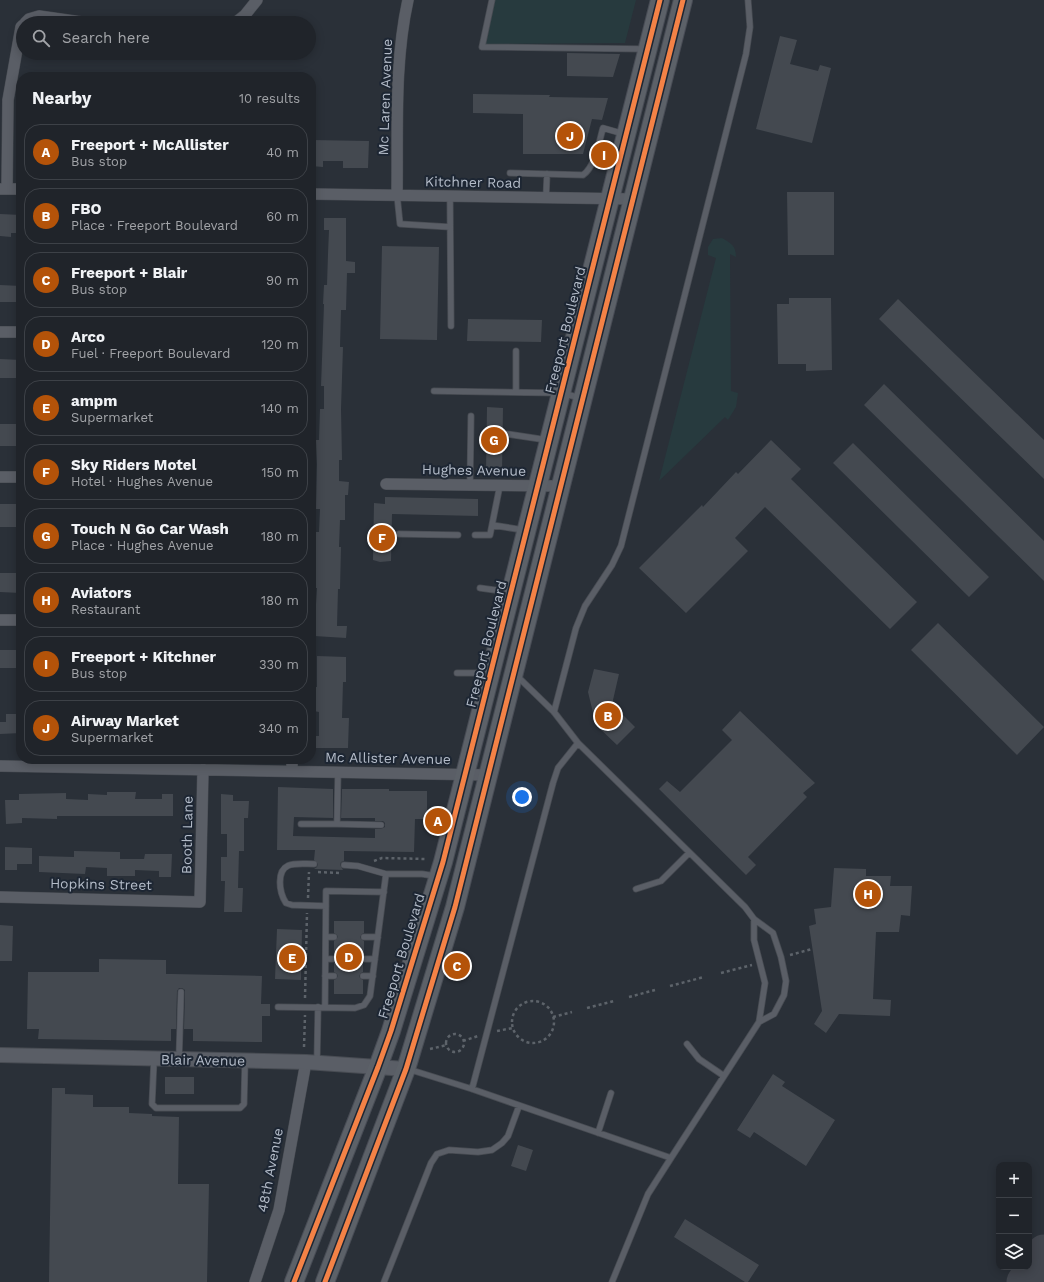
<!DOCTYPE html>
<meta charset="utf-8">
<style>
:root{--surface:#20242a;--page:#282c32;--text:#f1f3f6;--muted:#a2a4a8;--line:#3d4147;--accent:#b45309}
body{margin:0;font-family:"Work Sans",sans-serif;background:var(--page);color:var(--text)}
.controls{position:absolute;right:12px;bottom:12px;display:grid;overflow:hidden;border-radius:8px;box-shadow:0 2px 10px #0003}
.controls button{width:36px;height:36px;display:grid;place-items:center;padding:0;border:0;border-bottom:1px solid var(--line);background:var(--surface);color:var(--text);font:20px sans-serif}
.you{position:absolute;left:522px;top:797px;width:14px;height:14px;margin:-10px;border:3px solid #fff;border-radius:50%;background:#1a73e8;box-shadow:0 0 0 6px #1a73e833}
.badge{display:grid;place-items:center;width:26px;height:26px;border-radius:50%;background:var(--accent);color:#fff;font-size:13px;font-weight:700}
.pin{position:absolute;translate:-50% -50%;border:2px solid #fff;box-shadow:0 1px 4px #0006}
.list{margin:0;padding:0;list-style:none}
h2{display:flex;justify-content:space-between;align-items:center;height:52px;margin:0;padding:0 16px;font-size:17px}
h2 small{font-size:13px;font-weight:400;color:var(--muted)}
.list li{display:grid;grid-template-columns:26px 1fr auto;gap:12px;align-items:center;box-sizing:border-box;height:56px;margin:0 8px 8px;padding:0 8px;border:1px solid var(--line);border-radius:16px}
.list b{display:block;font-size:15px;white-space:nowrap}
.list p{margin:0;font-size:13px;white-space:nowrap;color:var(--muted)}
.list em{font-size:13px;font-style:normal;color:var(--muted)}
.icon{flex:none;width:22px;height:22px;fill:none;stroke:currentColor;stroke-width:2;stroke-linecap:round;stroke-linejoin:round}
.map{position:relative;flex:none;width:1044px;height:1282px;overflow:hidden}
.search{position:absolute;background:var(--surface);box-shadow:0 2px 10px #0003;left:16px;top:16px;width:300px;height:44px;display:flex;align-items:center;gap:10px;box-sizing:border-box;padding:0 14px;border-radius:22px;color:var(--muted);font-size:15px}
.panel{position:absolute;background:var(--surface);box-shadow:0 2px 10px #0003;left:16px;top:72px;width:300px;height:692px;border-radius:16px}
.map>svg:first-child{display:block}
</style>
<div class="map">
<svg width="1044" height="1282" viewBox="0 0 1044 1282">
<rect width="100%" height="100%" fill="#2a3038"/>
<path fill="#273a3e" d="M495 0H636L625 43 484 44Z
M722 238C731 243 736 246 736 257L730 254 731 391 738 393 736 407 728 420 725 417 659 481 716 258 708 255V247L713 239Z"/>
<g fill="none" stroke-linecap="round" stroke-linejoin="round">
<path stroke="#42464e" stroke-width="35" d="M1024 1282 1044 1252"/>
</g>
<path fill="#444950" d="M780 36 797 40 790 64 818 71 820 65 831 68 812 143 756 129Z
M567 53 620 54 613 77 567 76Z
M473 94 550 95 549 97 608 98 602 120 592 119 583 154H523V114L473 113Z
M311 140 369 141 368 168H343V161H323V167L311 166Z
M787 192H834V255H788Z
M0 214 21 215V233H11V237L0 236Z
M324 218H346V261L355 262V273H347L346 310H341L340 347H343L341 409 342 460H339V481L349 482 348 495H345V520H340L339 547H341L340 589H338L337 626H347L346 638 314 636 317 588H314V563H316V532H319L320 509H316L317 464 316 440H319L320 409H324V386H321L324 304H323L324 285H327L328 254 329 230H324Z
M382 246 439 247 437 340 380 339Z
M0 285 21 286V302H0Z
M789 298H831L832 370 806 371V364H778L777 304H789Z
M898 299 1044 440V479L879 319Z
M468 319 542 320 541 342 467 341Z
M0 359 21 360V378H0Z
M884 384 1044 541V581L864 405Z
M487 407 503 408 502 472H486Z
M0 424H21V446H0Z
M771 440 801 469 791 479 917 602 890 629 765 507 735 538 748 551 686 613 639 568 702 505 703 507 736 472 738 474Z
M853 443 989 577 969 597 833 463Z
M385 497 478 499V516L392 514 391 561 380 562 373 560 374 503 385 504Z
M0 504H21V527H0Z
M0 573H21V593L0 592Z
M938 623 1044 727 1017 755 911 650Z
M0 650H21V668H0Z
M317 656 346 657V682H343L342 718H349L348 748H312V736H319V712L314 711V687H317Z
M594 669 619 674 613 700 614 706 635 727 617 745 596 725 588 692Z
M740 711 815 783 803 793 807 797 748 857 756 865 746 875 659 789 667 781 680 792 732 740 722 730Z
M6 714H21V733L0 734V722H6Z
M278 787 333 789V818L294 817 293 836 375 838V829H381L385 827V823L383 821H375V818H341L342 789H389V791H427V819H415L414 852 344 851V861L341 862 340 865 343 870 314 869 317 867 318 864 314 860 315 850H277Z
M107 792H136L135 799H162V794H173V816H57V819L22 818V823L6 824 5 800H19V794L66 793V799L88 800V794L107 795Z
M221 794 233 795V801H249L248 818H244V851H239L238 888H243L242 912H224L225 881H221V857H227V834H221Z
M5 847 32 848V864H17V870H5Z
M74 851 120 852V859H144L145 854H172L171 877H159V871L135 870V876H107V868L86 867 85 874 39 872V856L74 857Z
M834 868 866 869V876H891L890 886H912L910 916 901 915 899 932H876L873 999 891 1000 890 1016 839 1014 826 1033 814 1024 822 1011 809 926 816 924 814 909 831 907Z
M334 921H364V933L362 934 360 937 361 939 364 941V955L360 959 361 961 363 963V972L361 973 359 976 360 978 363 980V994H334V980L336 979 338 976 337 974 334 972V963L336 962 338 959 337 957 334 955V941L338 937 337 935 334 933Z
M0 925 13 926 12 961H0Z
M277 929 302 930 301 980 275 979Z
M99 959 166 960V974H172L262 976 261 1004H270V1016H262V1042L193 1041V1029H184L185 992V990L182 988H179L177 991 176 1029H171V1041L38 1039 39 1029H27L28 972H99Z
M773 1074 785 1082 782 1086 835 1120 806 1166 754 1132 750 1138 737 1130Z
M165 1077H194V1094H165Z
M52 1088H65V1094L93 1095V1107H129V1113L152 1114V1116L179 1117 178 1184H209L207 1282H49Z
M518 1145 533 1150 526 1171 511 1166Z
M685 1219 759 1265 748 1282H745L674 1237Z"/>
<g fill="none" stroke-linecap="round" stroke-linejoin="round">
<g stroke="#484c53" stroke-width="7">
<path id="service" d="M492 0 482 47 645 49
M510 173 583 175C595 167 599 142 603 128L624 134
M397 195 400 224 450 227
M450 196 451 326
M546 198 547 174
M516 351V392
M434 391 561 393 581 398
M507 434 547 440
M470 485 471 416
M492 525 523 530
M399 534 458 535
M475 535H490L500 485
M480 588 509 592
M457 673H489
M554 712 576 628 585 606 612 565 621 546 746 54 750 27 748 0
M301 824H337L338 772
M337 824 381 825
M314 864C297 864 280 860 280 882 280 890 282 897 286 903L292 905 326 906
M344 865 358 866 386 874
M636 889 661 881 689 853
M754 919V940L765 983 759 1022
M326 937H334
M364 937H378
M326 959H334
M364 959H375
M325 976H334
M363 976H373
M278 1007 355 1008 364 1005 370 996 386 874H422L435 876
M325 1007 326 891 384 892
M687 1044 699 1059 724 1076
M154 1059 152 1104 156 1108H240L244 1104 245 1061
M179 1059 181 992
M317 1062 318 1007
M408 1069 472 1089 671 1158 759 1022 774 1014 784 995 786 981 781 957 773 933 754 919 745 907 578 743 554 712 517 676
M472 1089 553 783 558 768 578 743
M598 1133 611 1093
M384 1282 431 1163 437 1154 449 1150 478 1152 492 1150 502 1143 508 1136 519 1106
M612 1282 648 1194 671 1158"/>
</g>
<g stroke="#484c53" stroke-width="12">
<path id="minor" d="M25 23 29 19 39 16 88 23
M235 23 245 15 257 0
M1 189H21
M7 189 8 100 21 27 23 25
M311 194 634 199
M397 195C398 131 394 63 408 0
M0 332H21
M0 477H21
M386 484 561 486
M0 620H21
M0 766 488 775
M292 771V759
M0 897 200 902 203 769
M255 1282 279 1210 306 1062"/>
</g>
<g stroke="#484c53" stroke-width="16">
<path id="tertiary" d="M0 1055 306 1062 406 1069"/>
</g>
<g stroke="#484c55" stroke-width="20">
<path id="primary" d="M294 1282 378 1067 391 1031 443 862 660 0
M325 1282 406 1069 455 907 683 0"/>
</g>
<path stroke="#5d636a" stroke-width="2.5" stroke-dasharray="3 3" stroke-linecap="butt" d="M374 861 382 858 426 859
M318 872 339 873
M308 898 309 872
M790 955 812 949
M721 973 752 965
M670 986 704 977
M629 997 655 990
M305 998 307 913
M512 1022a21 21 0 1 1 42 0a21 21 0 1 1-42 0Z
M587 1008 614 1001
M553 1017 572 1012
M497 1031 513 1028
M446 1043a9 9 0 1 1 18 0a9 9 0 1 1-18 0Z
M463 1041 478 1036
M304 1047 305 1015
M430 1049 447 1045"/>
<use href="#service" stroke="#5a5e66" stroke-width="5.5"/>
<use href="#minor" stroke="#5a5e66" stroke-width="11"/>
<use href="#tertiary" stroke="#5a5e66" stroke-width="14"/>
<use href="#primary" stroke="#5c6168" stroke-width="18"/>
<g stroke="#1d2633" stroke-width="8">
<path id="cycleway" d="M294 1282 378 1067 391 1031 443 862 660 0
M325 1282 406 1069 455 907 683 0"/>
</g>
<use href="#cycleway" stroke="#f48246" stroke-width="5"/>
</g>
<g text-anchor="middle" stroke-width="4" stroke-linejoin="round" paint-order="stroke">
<g font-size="14" fill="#b4bcc9" stroke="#1d2633">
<text transform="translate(385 97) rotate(-88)" y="5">Mc Laren Avenue</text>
<text transform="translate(473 182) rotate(1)" y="5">Kitchner Road</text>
<text transform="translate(565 330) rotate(-76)" y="5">Freeport Boulevard</text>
<text transform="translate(474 470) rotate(1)" y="5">Hughes Avenue</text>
<text transform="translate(486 644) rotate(-76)" y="5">Freeport Boulevard</text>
<text transform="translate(388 758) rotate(1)" y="5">Mc Allister Avenue</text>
<text transform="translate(187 835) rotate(-89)" y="5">Booth Lane</text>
<text transform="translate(101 884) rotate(1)" y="5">Hopkins Street</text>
<text transform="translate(401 956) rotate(-73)" y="5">Freeport Boulevard</text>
<text transform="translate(203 1060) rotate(1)" y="5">Blair Avenue</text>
<text transform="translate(270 1170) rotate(-79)" y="5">48th Avenue</text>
</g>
</g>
</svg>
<div class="controls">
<button>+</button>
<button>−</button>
<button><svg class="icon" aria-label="layers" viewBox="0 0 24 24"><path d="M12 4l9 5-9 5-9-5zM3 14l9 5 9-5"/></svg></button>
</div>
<div class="you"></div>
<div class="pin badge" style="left:438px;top:821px">A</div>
<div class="pin badge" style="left:608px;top:716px">B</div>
<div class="pin badge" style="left:457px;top:966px">C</div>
<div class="pin badge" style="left:349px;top:957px">D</div>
<div class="pin badge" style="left:292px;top:958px">E</div>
<div class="pin badge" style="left:382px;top:538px">F</div>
<div class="pin badge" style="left:494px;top:440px">G</div>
<div class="pin badge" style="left:868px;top:894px">H</div>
<div class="pin badge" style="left:604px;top:155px">I</div>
<div class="pin badge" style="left:570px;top:136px">J</div>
<div class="search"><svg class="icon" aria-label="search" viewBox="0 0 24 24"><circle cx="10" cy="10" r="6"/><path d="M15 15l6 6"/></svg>Search here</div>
<section class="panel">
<h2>Nearby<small>10 results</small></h2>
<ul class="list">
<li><span class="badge">A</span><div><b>Freeport + McAllister</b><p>Bus stop</p></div><em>40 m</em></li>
<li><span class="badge">B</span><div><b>FBO</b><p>Place · Freeport Boulevard</p></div><em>60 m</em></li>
<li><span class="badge">C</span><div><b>Freeport + Blair</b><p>Bus stop</p></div><em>90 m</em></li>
<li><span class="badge">D</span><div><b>Arco</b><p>Fuel · Freeport Boulevard</p></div><em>120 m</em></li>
<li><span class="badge">E</span><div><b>ampm</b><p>Supermarket</p></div><em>140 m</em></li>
<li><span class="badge">F</span><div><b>Sky Riders Motel</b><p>Hotel · Hughes Avenue</p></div><em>150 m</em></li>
<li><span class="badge">G</span><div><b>Touch N Go Car Wash</b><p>Place · Hughes Avenue</p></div><em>180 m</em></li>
<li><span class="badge">H</span><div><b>Aviators</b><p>Restaurant</p></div><em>180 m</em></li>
<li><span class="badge">I</span><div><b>Freeport + Kitchner</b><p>Bus stop</p></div><em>330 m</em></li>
<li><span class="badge">J</span><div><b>Airway Market</b><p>Supermarket</p></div><em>340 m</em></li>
</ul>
</section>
</div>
